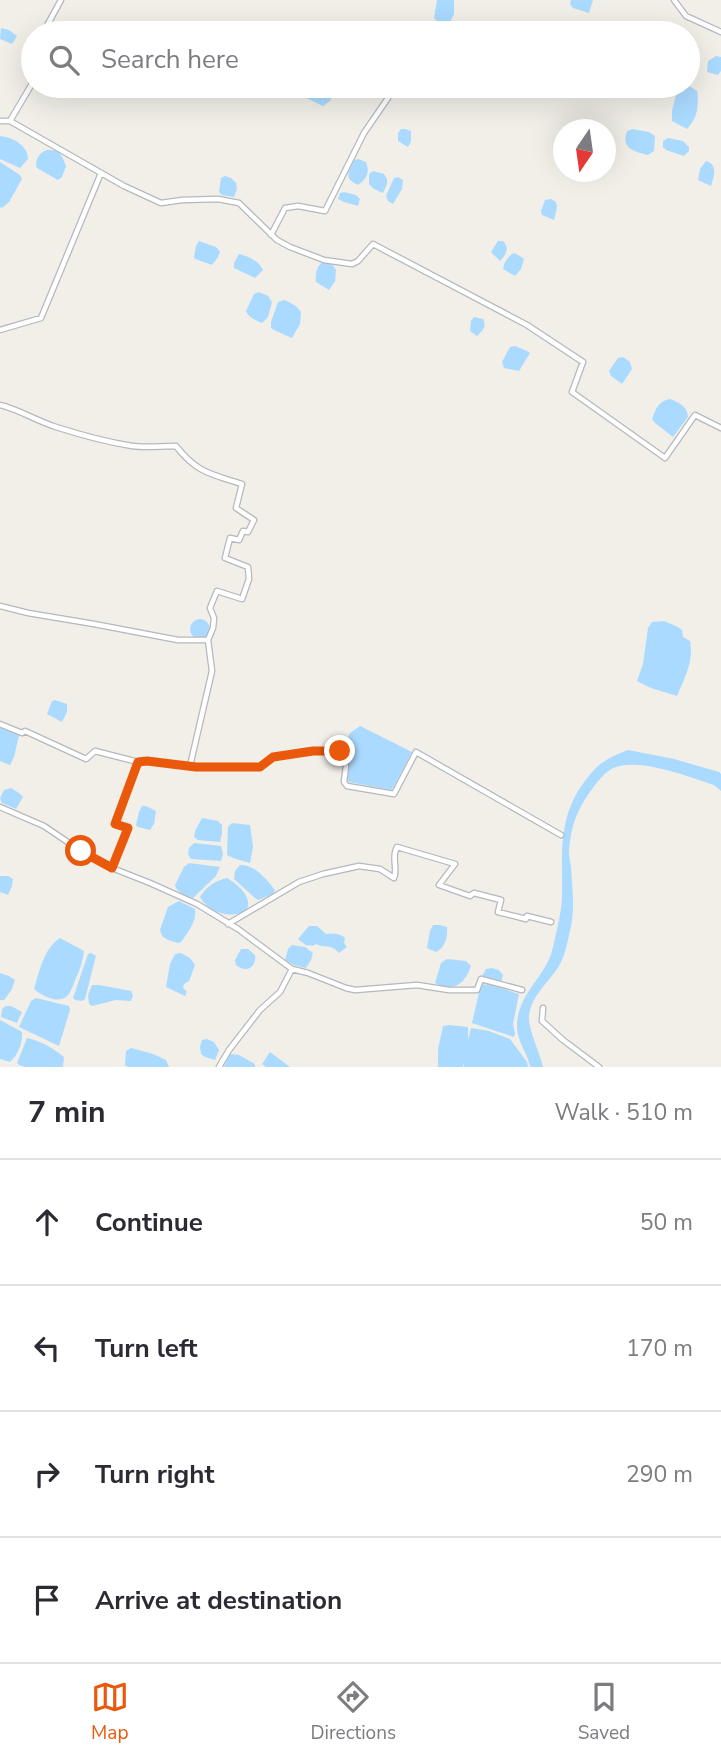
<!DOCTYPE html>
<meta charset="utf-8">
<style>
:root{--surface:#fff;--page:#f2f2f3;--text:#2b2b33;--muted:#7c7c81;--line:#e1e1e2;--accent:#ea580c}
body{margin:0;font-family:"Nunito Sans",sans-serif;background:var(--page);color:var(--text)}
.compass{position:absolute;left:553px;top:119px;width:63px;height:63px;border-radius:50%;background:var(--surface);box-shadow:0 7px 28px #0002;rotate:193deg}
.stop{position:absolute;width:21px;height:21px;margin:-16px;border:5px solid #ea580c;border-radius:50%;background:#fff}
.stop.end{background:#ea580c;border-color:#fff;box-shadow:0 2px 7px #0008}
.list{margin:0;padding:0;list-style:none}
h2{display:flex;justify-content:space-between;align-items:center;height:91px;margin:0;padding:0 28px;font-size:30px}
h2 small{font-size:23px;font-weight:400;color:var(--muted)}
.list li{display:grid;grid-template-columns:46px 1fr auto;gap:21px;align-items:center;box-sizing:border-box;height:126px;padding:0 28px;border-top:2px solid var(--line)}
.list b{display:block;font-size:26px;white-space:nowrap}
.list em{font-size:23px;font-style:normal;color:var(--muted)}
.icon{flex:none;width:38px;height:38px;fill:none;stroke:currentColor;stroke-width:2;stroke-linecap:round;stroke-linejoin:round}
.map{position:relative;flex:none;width:721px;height:1067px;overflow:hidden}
.search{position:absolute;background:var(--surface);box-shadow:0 7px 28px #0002;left:21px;right:21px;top:21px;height:77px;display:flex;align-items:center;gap:18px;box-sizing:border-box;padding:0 24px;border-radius:38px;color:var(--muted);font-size:26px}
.sheet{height:595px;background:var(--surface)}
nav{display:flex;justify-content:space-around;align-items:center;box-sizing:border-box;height:98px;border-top:2px solid var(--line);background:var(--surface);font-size:19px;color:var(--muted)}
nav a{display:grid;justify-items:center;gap:4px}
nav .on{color:var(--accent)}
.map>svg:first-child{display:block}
</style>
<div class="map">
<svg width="721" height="1067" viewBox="0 0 721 1067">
<rect width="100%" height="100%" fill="#f1efe8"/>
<path fill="#aadaff" d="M437 0H454V14L449 24 437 21 434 18Z
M571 0H593L589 13 573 8 570 4Z
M1 28 9 30 17 36 12 44 0 39Z
M716 56 721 57V71L718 75 707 72 708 61Z
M302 86H332L335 90 330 101 323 106 304 97 301 93Z
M689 86 697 91C699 105 698 118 687 129L672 121V111L678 87Z
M401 129H405L411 131V141L408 147 398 141V133Z
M633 129 649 132 655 136 654 151 648 155C633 151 621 148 627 131Z
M0 136C12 137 28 145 28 159L20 168 0 159Z
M668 138 683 141 689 147V151L684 156 666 150 663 147V141Z
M47 150C61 150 61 154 66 166L62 177 58 180 37 168C34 160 40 152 47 150Z
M358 159 366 162C370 172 367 179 358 185 343 178 349 172 354 160Z
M706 161C718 164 714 177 711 186L698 180 700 169Z
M0 162 20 175 22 179 9 202 2 208 0 207Z
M373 171 384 174 387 179V184L383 193 374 189 369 184V174Z
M225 176 231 178 236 183 237 189 234 197 222 195 219 192 221 178Z
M398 177 403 180 402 189 393 204 388 201 386 196 394 178Z
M344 192 356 195 360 199 358 206 344 202 338 199 340 193Z
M551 199 556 202 557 207 554 220 542 215 541 211 545 200Z
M199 241 216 247 220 252 218 257 212 265 195 259 194 257 196 246Z
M498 241H503C510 248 506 255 500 261L491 252Z
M514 253 520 256 524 259 521 269 515 276 503 269C504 262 508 256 514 253Z
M239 254C248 256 259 261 263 270L255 278 234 268V263Z
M323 262 333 265 336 270 335 281 329 290 316 282C315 275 317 265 323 262Z
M259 292 268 296 272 302 268 317 262 323C255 320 249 318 246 311L254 294Z
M285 300 296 306 301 312 300 324 292 338 276 331 271 328V322L278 302Z
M474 317 483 319C487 327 483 330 477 336L470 331 471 321Z
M515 346 527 351 530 353 519 371 504 368 502 362 510 347Z
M623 357 630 362 632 369 622 384 611 376 609 371 618 358Z
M670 399C680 403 687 406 688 417L673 437 655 423 652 419C656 409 658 401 670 399Z
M190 629a10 10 0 1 1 20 0a10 10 0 1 1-20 0Z
M664 621 678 627 682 630 683 637 690 641C694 661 685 677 677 696L651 688 637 681 643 664 648 628 652 622Z
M55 700 67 704V712L62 722 47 714 52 701Z
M360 726 412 752 393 788 391 790 349 782 347 779 349 765 343 750 350 733Z
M0 727 19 735 14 757 10 765 0 761Z
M628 750 674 759 719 772 721 774V791L714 785C689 777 642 758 616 767 606 770 596 783 590 792 576 812 571 827 569 851 569 857 570 862 571 867 572 887 575 906 571 926 568 939 566 954 559 966 549 982 531 996 529 1016 528 1029 540 1053 543 1067H530C528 1053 517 1042 517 1027 517 994 544 979 552 951 556 934 561 915 562 898 563 857 557 821 582 785 596 765 606 758 628 750Z
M11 788 19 793 23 797 16 809 2 803 0 798 4 790Z
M142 806H146L156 811 154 824 150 830 138 827 136 825 139 812Z
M202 818 218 821 222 825V833L220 842 198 840 194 837 195 831Z
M232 823 250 825 253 847 250 863 233 858 227 855 228 827Z
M194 843 221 846 223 854 221 861 191 859 188 854 189 848Z
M189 863 220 867 216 876 193 898C185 895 177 893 175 885L184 867Z
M240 865C256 865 266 879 275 890L273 894 258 900 255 898 234 879 235 871Z
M0 876H8L13 879 12 886 8 895 0 892Z
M227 878C238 885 254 897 246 911 230 919 209 913 200 897 206 887 216 880 227 878Z
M179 901 195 909C197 921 188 932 181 942L178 943 168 940 162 936 160 930 168 907Z
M433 925H440L447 927C448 938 445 947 436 952L427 948 430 931Z
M309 926H317L326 934C333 933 340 933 345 938L344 943 347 947 339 953C330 943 326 949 316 944L313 946 308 945 307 946 298 939Z
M60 938 84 951C83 961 80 969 76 978 74 983 72 989 69 994 61 1005 43 997 34 989 40 970 43 950 60 938Z
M292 945 305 947 313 953 311 960 306 968 294 965 285 960 288 949Z
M241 949H248L255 955C257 967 246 974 236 965L235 960Z
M91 953 96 956 85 999 82 1001 75 1000 73 998 88 954Z
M181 953 190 958 195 965 189 981 184 984 183 988 187 992 185 996 166 987 170 964 175 954Z
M447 959 466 961 471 966C465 984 453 993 435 983L441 963Z
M492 968 499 970 503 975 501 982 484 979 482 976 486 969Z
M0 973 9 976 15 980 12 989 4 1000H0Z
M481 984 491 985 519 994 513 1024 515 1034 514 1037 472 1023Z
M92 985H99L131 991 133 995 131 1001 116 1000 92 1006 89 1004 88 995Z
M36 998 69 1006 70 1010 59 1046 19 1027 31 1001Z
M6 1006H11L22 1012 17 1023 1 1017 2 1009Z
M0 1020 22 1032C23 1043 18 1055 10 1062L0 1059Z
M449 1025 468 1027V1040L471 1028 489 1031 510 1039 527 1062 528 1067H464V1062L463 1067H438V1049L443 1026Z
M27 1038C41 1041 53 1048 64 1057L63 1067H25L19 1065 17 1063Z
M207 1039 214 1042 219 1050 215 1060 205 1057 201 1054 200 1047 202 1040Z
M131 1048 153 1054 166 1060 169 1067H128L125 1065 126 1051Z
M270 1052 290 1067H266L262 1064Z
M230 1054 239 1055 255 1064V1067H224Z"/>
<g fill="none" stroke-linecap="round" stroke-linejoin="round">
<g stroke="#b5b8bc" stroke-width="7">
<path id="minor" d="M674 0 686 16 721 32
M43 33 61 0
M0 121H10L124 186 161 203 182 200 218 199 239 203 277 240 290 247 324 260 352 264 358 261 373 244 527 325 583 362 572 392 665 458 695 415 721 428
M10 121 33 82
M271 235 285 208 298 206 325 211 364 133 388 98
M0 330 41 318 101 173
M0 405C20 410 37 421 56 427 81 435 107 442 132 446 146 448 161 446 176 446 197 473 211 474 242 484L236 508 254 520 248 532 243 531 239 540 230 538 225 558 248 567 249 579 242 599 217 591 210 608 214 618 213 628 208 640 212 671 190 766
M0 606 28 613 94 624 178 640H208
M0 724 22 733 25 731 86 759 95 751 138 762
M0 807 44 826 81 851 112 868 150 883 197 904 238 929 292 969 280 992 260 1010 229 1050 219 1067
M112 868 128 828 115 824 138 762 147 761 196 767H260L273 757 313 751H340L346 766 344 782 347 786 394 794 416 752 561 835
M228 924 299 882 323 874 359 866 380 869 394 878C398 868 391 857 397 847L455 864 439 885 470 896 474 893 501 900 498 912 526 919 527 916 551 922
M292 969 308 973 346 988 355 990 417 985 449 990H477L481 979 522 990
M543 1008 542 1021 563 1040 599 1067"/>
</g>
<use href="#minor" stroke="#fff" stroke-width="4.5"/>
</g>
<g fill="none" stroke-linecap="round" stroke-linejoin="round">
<path stroke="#ea580c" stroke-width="9" d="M81 851 112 868 128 828 115 824 138 762 147 761 196 767H260L273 757 313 751H340"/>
</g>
</svg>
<svg class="compass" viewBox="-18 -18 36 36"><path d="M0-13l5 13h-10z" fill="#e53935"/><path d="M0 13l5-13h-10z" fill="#7c7c81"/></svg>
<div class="stop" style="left:81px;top:851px"></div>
<div class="stop end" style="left:340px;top:751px"></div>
<div class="search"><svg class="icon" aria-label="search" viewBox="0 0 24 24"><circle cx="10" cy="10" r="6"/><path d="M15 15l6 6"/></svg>Search here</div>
</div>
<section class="sheet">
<h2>7 min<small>Walk · 510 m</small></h2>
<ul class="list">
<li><svg class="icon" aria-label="ahead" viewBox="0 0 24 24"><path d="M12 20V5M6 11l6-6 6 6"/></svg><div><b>Continue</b></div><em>50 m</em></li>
<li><svg class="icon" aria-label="left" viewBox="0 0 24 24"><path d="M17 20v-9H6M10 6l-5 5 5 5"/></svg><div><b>Turn left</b></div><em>170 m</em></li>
<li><svg class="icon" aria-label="right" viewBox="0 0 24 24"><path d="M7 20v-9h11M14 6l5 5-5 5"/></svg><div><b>Turn right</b></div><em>290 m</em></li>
<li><svg class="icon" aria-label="arrive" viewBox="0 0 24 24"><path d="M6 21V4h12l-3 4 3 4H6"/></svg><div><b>Arrive at destination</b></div></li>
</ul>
</section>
<nav>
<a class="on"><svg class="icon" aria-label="map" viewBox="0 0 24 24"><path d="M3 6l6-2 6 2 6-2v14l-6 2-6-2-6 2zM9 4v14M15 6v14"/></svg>Map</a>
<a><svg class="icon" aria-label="directions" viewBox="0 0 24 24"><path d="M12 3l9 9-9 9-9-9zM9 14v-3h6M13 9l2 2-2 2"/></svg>Directions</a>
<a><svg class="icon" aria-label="saved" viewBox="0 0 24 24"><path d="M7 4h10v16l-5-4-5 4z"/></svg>Saved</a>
</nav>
